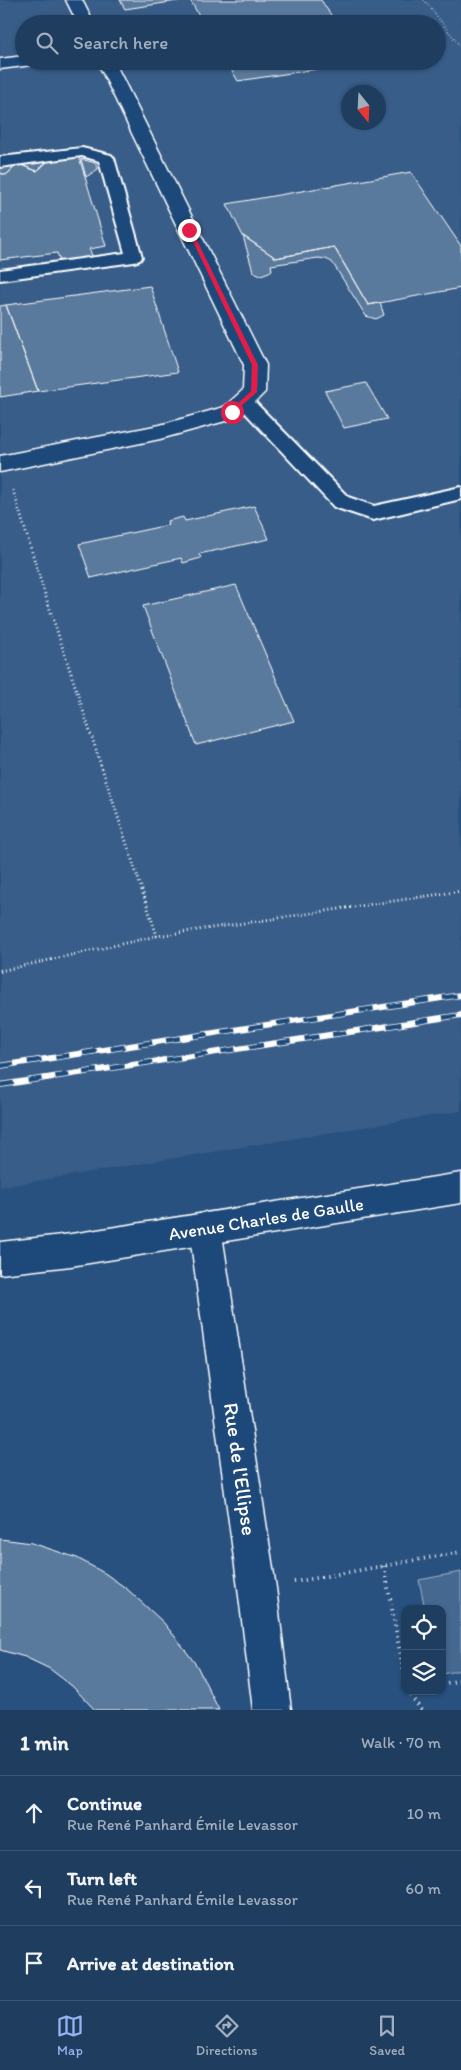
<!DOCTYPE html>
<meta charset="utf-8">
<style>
:root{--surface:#1e3d5f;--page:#264465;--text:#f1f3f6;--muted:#a1aebd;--line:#3c5674;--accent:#95b2f1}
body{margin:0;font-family:Itim,sans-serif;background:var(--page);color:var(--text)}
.controls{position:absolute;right:15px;bottom:15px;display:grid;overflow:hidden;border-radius:10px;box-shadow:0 1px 4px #0004}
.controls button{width:45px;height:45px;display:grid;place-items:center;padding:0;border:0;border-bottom:1px solid var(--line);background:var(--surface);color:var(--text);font:25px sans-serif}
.compass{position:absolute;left:341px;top:85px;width:45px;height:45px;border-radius:50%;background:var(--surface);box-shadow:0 1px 4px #0004;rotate:162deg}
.stop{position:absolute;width:15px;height:15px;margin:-11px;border:4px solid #e11d48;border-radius:50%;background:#fff}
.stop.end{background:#e11d48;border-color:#fff;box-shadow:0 1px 5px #0008}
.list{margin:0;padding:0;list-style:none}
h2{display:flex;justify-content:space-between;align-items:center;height:65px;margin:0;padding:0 20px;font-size:21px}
h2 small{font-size:16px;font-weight:400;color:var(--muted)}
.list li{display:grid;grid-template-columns:32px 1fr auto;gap:15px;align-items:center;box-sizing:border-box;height:75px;padding:0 20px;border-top:1px solid var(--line)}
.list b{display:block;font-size:19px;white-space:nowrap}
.list p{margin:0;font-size:16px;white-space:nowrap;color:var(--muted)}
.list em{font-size:16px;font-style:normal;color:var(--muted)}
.icon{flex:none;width:28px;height:28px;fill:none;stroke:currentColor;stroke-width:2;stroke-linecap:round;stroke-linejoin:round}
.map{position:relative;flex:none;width:461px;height:1710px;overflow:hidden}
.search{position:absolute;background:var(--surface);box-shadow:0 1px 4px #0004;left:15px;right:15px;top:15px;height:55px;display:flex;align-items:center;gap:12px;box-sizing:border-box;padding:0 18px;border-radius:28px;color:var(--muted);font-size:19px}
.sheet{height:290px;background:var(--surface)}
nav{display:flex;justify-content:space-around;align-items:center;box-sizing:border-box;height:70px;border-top:1px solid var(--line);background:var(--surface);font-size:14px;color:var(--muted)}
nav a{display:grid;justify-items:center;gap:2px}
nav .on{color:var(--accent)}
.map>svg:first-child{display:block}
</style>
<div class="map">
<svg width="461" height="1710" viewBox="0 0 461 1710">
<rect width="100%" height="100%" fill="#28517f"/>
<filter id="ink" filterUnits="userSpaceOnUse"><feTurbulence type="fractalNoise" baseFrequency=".02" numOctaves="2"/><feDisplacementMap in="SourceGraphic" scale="10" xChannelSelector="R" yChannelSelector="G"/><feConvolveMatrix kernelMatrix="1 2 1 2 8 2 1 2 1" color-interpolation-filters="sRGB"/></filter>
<g filter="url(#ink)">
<path fill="#375d88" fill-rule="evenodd" d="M0 0H461V1111L0 1187ZM24 24H437V61H24ZM348 92H378V122H348Z"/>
<path fill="#446890" stroke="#a2b4c8" d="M461 1572V1670L442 1674V1609H425L419 1580Z"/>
<path fill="#5a7a9d" stroke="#fff" d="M120 0H184L125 9Z
M190 0H321L337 24H204Z
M226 61H362L363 62 238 81Z
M79 157 106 246 89 249 93 257 60 261 57 253 0 260V173L6 175 18 164 37 171 49 160Z
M81 159 95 163 98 169 86 177Z
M49 160 37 171 18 164Z
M18 164 6 175 0 173V166Z
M411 172 461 246V288L368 305 334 247 276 258 243 236 227 204Z
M243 236 276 258 334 247 368 305 380 303 384 315 376 319 366 316 332 262 326 259 318 258 271 265 272 270 269 272 261 275 256 273 253 271Z
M150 286 178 372 38 391 6 305Z
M6 305 38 391 0 397V306Z
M366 383 387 419 344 428 325 391Z
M254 506 269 539 199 554 201 558 183 563 181 558 91 578 79 544 168 525 167 521 183 517 185 521Z
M236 585 294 721 196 745 143 606Z
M0 1539 32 1543 77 1558 106 1574 127 1589 163 1622 180 1643 197 1666 219 1710H95L72 1686 50 1669 25 1657 0 1650Z"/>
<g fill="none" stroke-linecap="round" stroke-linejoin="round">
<g stroke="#fff" stroke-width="4">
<path id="service" d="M82 148 111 155 114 158 142 257 140 260 134 262 0 280V270L125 253 99 161 82 156 0 167V157Z
M244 395 250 397 348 497 374 506 461 487V499L373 520 334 507 238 405 235 401 238 397Z"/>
</g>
<g stroke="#fff" stroke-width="3">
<path id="minor" d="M66 0H82L94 24H78Z
M24 56V61H34L32 65 0 69V59Z
M97 61H114L266 365 265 392 240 417 160 439 0 472V456L160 425 224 407 243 390 244 365Z
M205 1212 216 1217 221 1228 276 1588 291 1710H253L238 1588 189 1228 194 1217Z"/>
</g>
<g stroke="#fff" stroke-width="3">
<path id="secondary" d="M461 1173V1203L71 1266 0 1274V1242L71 1234Z"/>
</g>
<path stroke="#fff" stroke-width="2" stroke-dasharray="0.5 2.5" stroke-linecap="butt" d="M424 0 461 47"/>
<path stroke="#fff" stroke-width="3" stroke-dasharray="1 3" stroke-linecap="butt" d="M13 490 41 582 157 936
M0 971 157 936 461 891"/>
<path stroke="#fff" stroke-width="4" stroke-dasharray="1 4.5" stroke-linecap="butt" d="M0 971 5 970
M384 1566 405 1679
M294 1582 461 1552
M442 1684 461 1680
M408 1691 421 1710"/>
<use href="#service" fill="#1f4a7a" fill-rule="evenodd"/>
<use href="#minor" fill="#1f4a7a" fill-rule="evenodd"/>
<use href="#secondary" fill="#1f4a7a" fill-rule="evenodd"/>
<g stroke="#fff" stroke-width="6">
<path id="rail" d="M0 1066 461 995
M0 1085 461 1015"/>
</g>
<use href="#rail" stroke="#1f4a7a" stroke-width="4.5" stroke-dasharray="14" stroke-linecap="butt"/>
</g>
</g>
<path fill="#e11d48" d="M187 229 192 230 258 365 257 392 232 414H230V411L251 391 252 365Z"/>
<g text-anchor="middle" stroke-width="5" stroke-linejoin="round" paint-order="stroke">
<g font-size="18" fill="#fff" stroke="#1f4a7a">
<text transform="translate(266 1219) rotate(-9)" y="6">Avenue Charles de Gaulle</text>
</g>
<g font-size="21" fill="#fff" stroke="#1f4a7a">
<text transform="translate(240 1469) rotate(82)" y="7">Rue de l'Ellipse</text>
</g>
</g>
</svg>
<div class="controls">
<button><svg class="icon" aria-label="locate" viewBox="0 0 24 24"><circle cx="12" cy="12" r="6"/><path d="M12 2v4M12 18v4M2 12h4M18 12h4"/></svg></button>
<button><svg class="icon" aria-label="layers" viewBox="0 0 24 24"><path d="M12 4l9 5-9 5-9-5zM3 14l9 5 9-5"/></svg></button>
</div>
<svg class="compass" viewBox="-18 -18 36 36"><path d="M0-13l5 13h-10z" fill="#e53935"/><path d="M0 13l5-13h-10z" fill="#a1aebd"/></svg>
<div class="stop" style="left:232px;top:412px"></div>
<div class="stop end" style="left:189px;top:230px"></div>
<div class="search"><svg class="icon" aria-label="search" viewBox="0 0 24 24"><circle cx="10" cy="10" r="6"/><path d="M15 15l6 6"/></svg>Search here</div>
</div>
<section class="sheet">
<h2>1 min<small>Walk · 70 m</small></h2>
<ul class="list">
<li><svg class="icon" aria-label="ahead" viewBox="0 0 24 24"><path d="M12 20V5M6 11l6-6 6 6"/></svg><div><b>Continue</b><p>Rue René Panhard Émile Levassor</p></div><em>10 m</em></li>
<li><svg class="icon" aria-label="left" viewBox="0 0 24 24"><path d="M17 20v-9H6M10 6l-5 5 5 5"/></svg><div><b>Turn left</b><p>Rue René Panhard Émile Levassor</p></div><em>60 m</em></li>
<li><svg class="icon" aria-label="arrive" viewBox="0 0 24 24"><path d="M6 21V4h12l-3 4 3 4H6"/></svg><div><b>Arrive at destination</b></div></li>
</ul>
</section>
<nav>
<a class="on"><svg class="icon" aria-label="map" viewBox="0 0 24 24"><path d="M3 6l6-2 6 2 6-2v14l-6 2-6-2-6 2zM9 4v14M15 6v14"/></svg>Map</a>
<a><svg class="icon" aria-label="directions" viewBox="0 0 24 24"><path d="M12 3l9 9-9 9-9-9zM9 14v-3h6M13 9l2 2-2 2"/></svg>Directions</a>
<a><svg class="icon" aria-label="saved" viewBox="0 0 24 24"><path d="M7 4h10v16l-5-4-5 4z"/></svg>Saved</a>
</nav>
